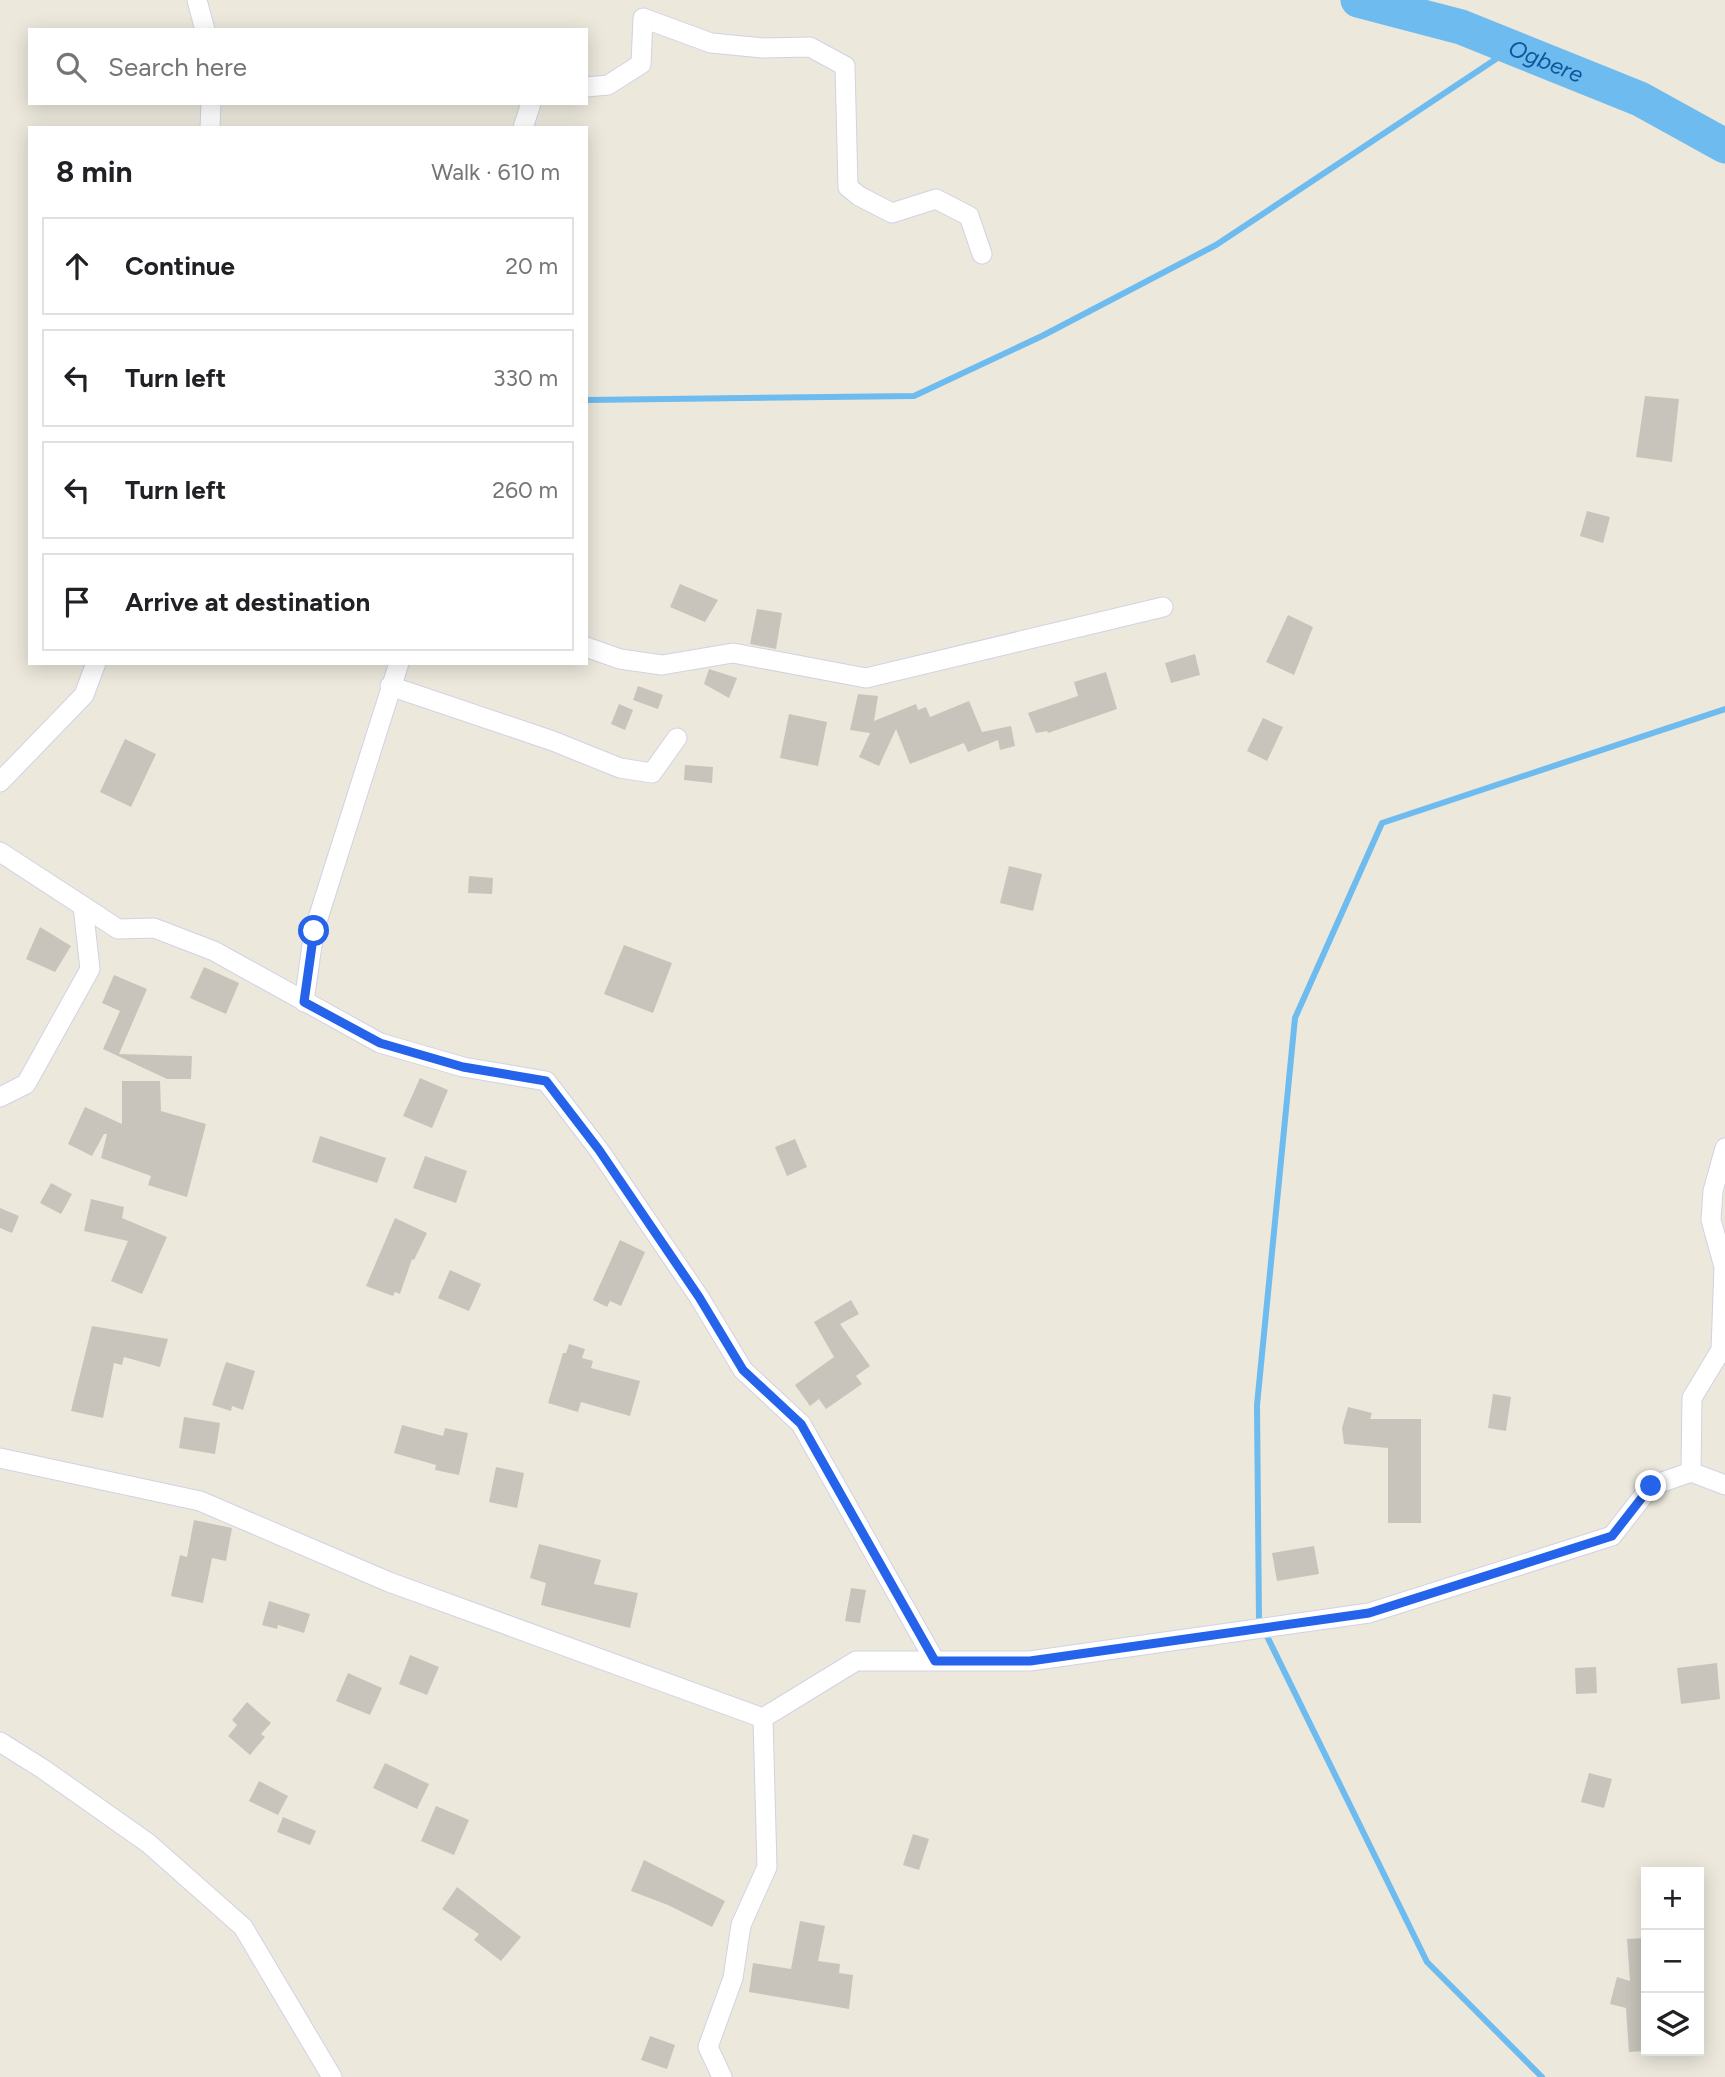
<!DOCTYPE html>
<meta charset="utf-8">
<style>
:root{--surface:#fff;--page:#f2f2f2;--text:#202124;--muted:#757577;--line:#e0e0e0}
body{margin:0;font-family:Figtree,sans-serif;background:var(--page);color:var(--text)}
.controls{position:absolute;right:21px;bottom:21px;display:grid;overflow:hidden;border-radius:0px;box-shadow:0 4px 18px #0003}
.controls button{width:63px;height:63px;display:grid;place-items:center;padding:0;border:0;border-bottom:2px solid var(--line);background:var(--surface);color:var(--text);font:35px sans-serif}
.stop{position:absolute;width:21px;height:21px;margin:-16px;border:5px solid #2563eb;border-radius:50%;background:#fff}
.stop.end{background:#2563eb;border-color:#fff;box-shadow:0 2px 7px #0008}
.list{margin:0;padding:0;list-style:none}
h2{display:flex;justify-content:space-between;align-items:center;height:91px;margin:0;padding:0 28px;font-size:30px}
h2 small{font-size:23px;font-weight:400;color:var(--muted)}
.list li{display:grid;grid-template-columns:46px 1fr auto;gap:21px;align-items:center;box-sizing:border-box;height:98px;margin:0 14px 14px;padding:0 14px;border:2px solid var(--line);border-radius:0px}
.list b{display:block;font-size:26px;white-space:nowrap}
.list em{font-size:23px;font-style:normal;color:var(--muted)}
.icon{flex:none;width:38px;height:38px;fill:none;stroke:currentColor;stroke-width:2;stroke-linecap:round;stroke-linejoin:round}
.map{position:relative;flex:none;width:1725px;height:2077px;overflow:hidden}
.search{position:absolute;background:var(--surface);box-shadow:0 4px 18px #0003;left:28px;top:28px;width:560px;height:77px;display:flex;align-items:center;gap:18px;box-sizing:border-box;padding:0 24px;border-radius:0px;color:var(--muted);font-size:26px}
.panel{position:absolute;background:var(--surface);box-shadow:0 4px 18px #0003;left:28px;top:126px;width:560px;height:539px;border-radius:0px}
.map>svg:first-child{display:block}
</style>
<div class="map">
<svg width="1725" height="2077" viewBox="0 0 1725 2077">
<rect width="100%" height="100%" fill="#ece8dc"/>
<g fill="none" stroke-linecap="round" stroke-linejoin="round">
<path stroke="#6ebbef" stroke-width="6" d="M586 400 914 396 1042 336 1216 245 1511 49
M1542 2077 1427 1962 1259 1620 1257 1405 1295 1018 1382 823 1725 709"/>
<path stroke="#6ebbef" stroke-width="35" id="s1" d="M1358 0 1461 27 1640 99 1725 146"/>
</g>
<path fill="#c8c4bc" d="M1645 396 1679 399 1672 462 1636 457Z
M1587 511 1610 517 1603 543 1580 536Z
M680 584 718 600 705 622 670 607Z
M757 609 782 613 776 649 750 644Z
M1288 615 1313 627 1294 675 1266 662Z
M1195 654 1200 675 1171 683 1165 663Z
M709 669 737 678 729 698 704 684Z
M1106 672 1117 709 1048 733 1047 731 1036 733 1028 713 1078 696 1074 682Z
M638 686 663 695 658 709 633 700Z
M858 694 878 696 874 721 916 704 918 710 926 707 930 717 969 701 982 732 1011 726 1015 746 1000 750 998 740 968 752 964 743 910 764 896 729 879 766 859 757 870 733 850 730Z
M619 704 633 710 625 730 611 724Z
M789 714 827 722 818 766 780 758Z
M1263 718 1283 727 1267 761 1247 751Z
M125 739 156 754 131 807 100 792Z
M685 765 713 767 712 783 684 780Z
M1009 866 1042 874 1033 911 1000 903Z
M469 876 493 878 492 894 468 893Z
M40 927 71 946 55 972 26 959Z
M624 945 672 963 653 1013 604 994Z
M204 967 239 983 226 1014 190 998Z
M114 975 147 989 119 1054 192 1056 191 1079H167L103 1049 120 1011 102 1003Z
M420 1078 448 1090 432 1128 403 1116Z
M122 1081H160L161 1111 206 1124 187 1197 148 1185 151 1176 101 1158 107 1134H104L92 1156 68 1144 85 1107 122 1124Z
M320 1136 386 1158 377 1183 312 1162Z
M795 1139 807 1167 787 1176 775 1147Z
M425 1156 467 1171 456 1203 413 1188Z
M51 1183 72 1194 61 1214 40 1203Z
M91 1199 124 1207 122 1218 167 1237 142 1294 111 1281 128 1241 84 1231Z
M0 1208 19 1216 12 1233 0 1228Z
M395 1218 427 1233 414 1260 412 1259 400 1294 395 1292 393 1296 366 1286Z
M620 1240 645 1252 621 1306 610 1301 607 1307 593 1300Z
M450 1270 481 1284 469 1311 438 1298Z
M851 1300 859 1314 840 1324 870 1366 856 1376 862 1384 826 1409 819 1399 810 1406 795 1385 834 1357 814 1322Z
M92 1326 168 1339 160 1367 124 1357 122 1365 114 1363 103 1418 71 1411Z
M569 1344 585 1349 582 1358 593 1361 591 1368 640 1381 630 1416 581 1402 578 1412 548 1403 563 1353H566Z
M226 1362 255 1371 243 1410 232 1406 231 1411 212 1405Z
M1493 1394 1511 1397 1506 1431 1488 1428Z
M1348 1407 1372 1413 1370 1419H1421V1523H1388V1448L1344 1444 1342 1428Z
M184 1417 220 1423 215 1454 179 1448Z
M402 1425 443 1436 445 1428 468 1433 459 1475 435 1470 436 1465 394 1453Z
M496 1467 524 1473 517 1508 489 1502Z
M194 1520 232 1528 226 1561 212 1558 203 1603 171 1596 180 1555 187 1557Z
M539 1544 601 1560 594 1584 638 1593 630 1628 541 1605 546 1583 530 1578Z
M1314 1546 1319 1574 1277 1581 1272 1553Z
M851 1588 866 1590 860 1623 845 1621Z
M269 1601 310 1614 304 1633 278 1625 277 1629 262 1625Z
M410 1655 439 1667 427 1695 399 1684Z
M1717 1663 1720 1699 1681 1704 1677 1668Z
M1596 1667 1597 1693 1576 1694 1575 1668Z
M348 1673 382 1688 370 1715 336 1701Z
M247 1702 271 1723 261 1734 265 1737 250 1755 228 1736 237 1725 232 1720Z
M385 1763 429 1784 417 1809 373 1788Z
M1589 1773 1612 1779 1604 1808 1581 1802Z
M259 1781 288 1796 278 1815 249 1801Z
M436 1806 469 1820 454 1855 421 1841Z
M283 1817 316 1831 310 1845 277 1832Z
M913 1834 929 1839 919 1870 903 1865Z
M644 1860 725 1901 712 1927 668 1905 631 1891Z
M457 1887 521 1937 501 1961 474 1940 479 1934 442 1909Z
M800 1921 825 1926 818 1961 840 1964 839 1973 853 1975 849 2009 749 1992 753 1963 791 1969Z
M1646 1938V2051L1629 2052 1626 2008 1610 2004 1617 1977 1630 1981 1627 1939Z
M650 2036 675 2045 667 2069 641 2060Z"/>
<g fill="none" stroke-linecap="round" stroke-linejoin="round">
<g stroke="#d1d2e3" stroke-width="21">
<path id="minor" d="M197 0 205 30
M586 87 608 85 641 64 643 18 711 43 763 48 810 47 845 66 848 187 859 196 892 213 936 199 969 216 982 254
M210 128 211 103
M523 128 531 103
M586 647 620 659 662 665 733 653 866 678 1163 607
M390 686 553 741 620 768 652 773 677 738
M0 782 84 695 96 663
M0 852 83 906 90 969 26 1084 0 1097
M83 906 118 929 154 928 214 951 380 1043 463 1067 546 1081 599 1150 699 1297 743 1370 801 1424 935 1661
M304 1002 314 931 399 663
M0 1458 200 1501 389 1582 763 1718 856 1661H1030L1369 1613 1612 1536 1651 1486 1691 1472 1725 1485
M1691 1472 1692 1398 1721 1350 1724 1267 1711 1220 1713 1191 1725 1148
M0 1742 43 1769 148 1843 243 1927 332 2077
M722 2077 708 2047 733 1978 741 1925 767 1867 763 1718"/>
</g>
<use href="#minor" stroke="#fff" stroke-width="19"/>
</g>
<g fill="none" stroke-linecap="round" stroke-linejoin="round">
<path stroke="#2563eb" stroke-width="9" d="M314 931 304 1002 380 1043 463 1067 546 1081 599 1150 699 1297 743 1370 801 1424 935 1661H1030L1369 1613 1612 1536 1651 1486"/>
</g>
<g text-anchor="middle" stroke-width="5" stroke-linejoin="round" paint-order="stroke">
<g font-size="23" font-style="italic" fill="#0d579c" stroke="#fff">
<text dy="8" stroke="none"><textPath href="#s1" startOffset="198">Ogbere</textPath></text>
</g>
</g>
</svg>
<div class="controls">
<button>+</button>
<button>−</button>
<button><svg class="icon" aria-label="layers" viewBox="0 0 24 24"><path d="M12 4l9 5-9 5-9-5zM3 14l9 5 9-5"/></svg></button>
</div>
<div class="stop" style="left:314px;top:931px"></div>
<div class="stop end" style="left:1651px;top:1486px"></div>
<div class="search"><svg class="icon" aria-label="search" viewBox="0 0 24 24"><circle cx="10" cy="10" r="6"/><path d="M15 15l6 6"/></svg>Search here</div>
<section class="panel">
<h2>8 min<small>Walk · 610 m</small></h2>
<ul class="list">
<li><svg class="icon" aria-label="ahead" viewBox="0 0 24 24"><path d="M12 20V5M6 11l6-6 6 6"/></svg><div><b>Continue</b></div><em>20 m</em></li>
<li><svg class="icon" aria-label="left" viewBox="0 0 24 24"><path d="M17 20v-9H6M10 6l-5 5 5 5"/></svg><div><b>Turn left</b></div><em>330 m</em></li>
<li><svg class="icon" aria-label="left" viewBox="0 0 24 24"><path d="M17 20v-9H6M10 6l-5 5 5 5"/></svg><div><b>Turn left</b></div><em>260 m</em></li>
<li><svg class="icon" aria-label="arrive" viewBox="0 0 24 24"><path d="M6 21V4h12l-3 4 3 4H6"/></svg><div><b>Arrive at destination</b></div></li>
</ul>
</section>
</div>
